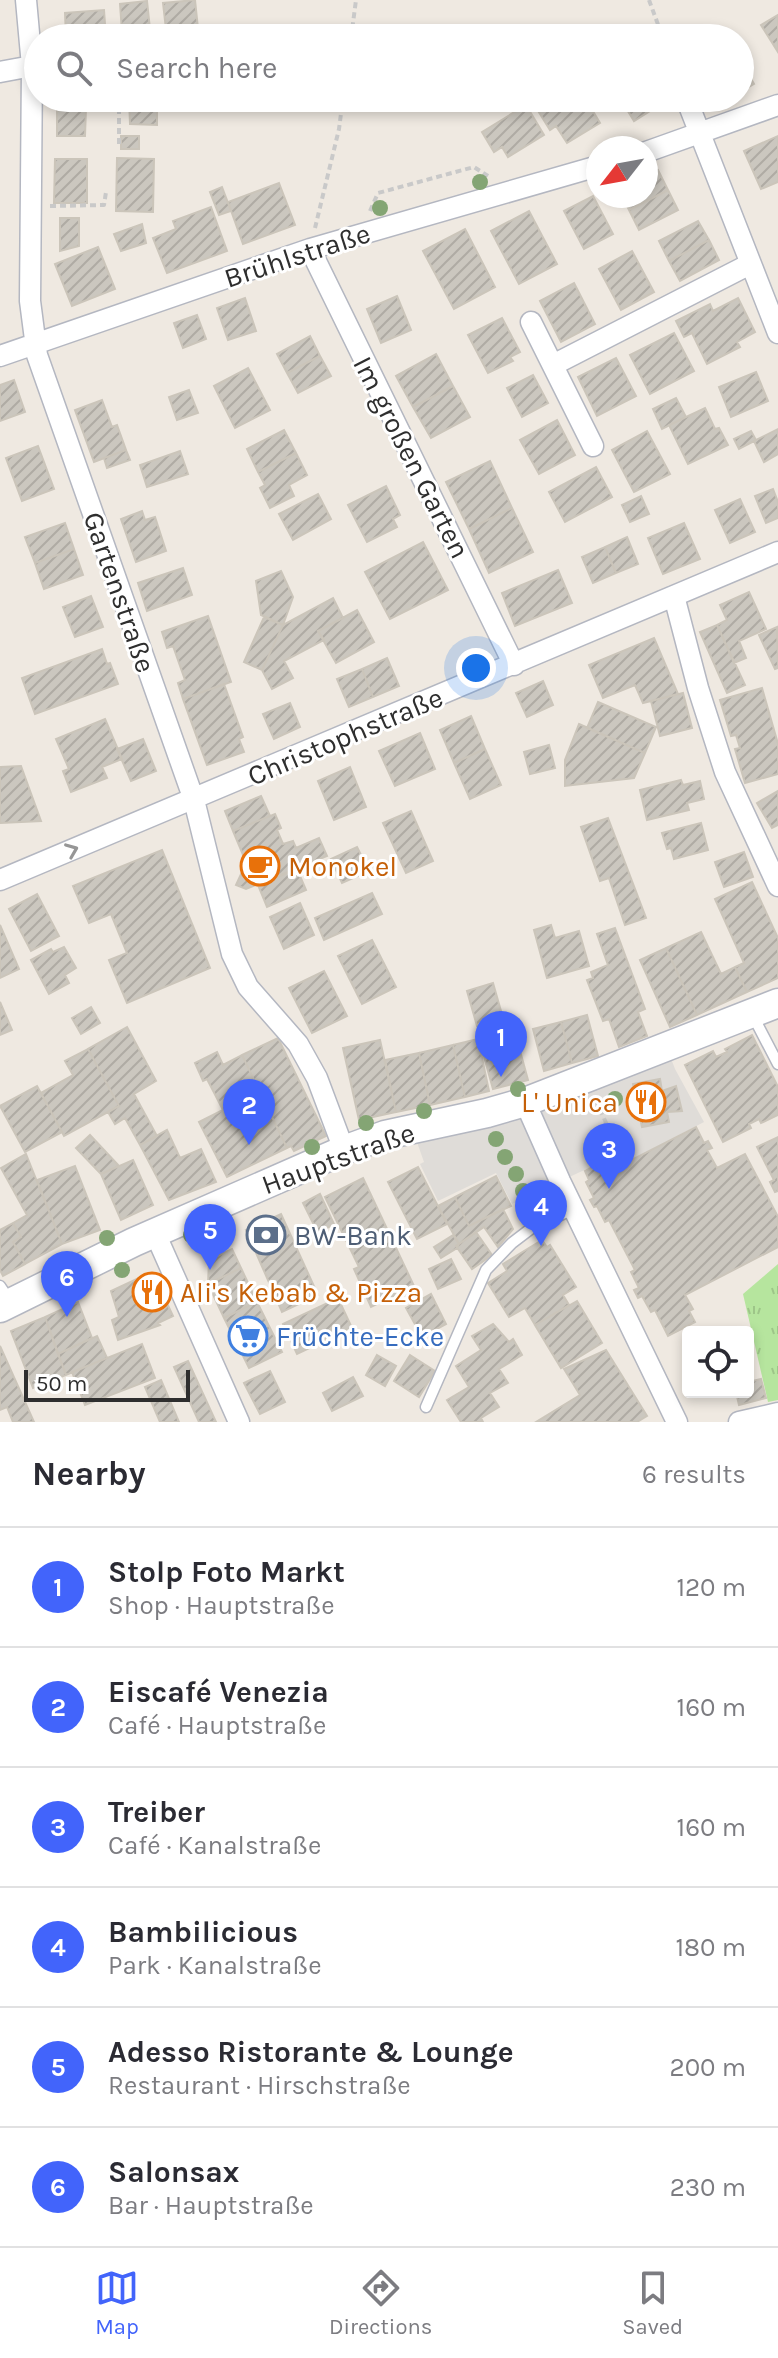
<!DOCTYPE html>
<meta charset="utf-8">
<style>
:root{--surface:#fff;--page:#f2f2f3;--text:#2b2b33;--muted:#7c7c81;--line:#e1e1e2;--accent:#4264fb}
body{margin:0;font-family:Karla,sans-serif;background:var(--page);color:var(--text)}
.controls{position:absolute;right:24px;bottom:24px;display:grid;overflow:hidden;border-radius:8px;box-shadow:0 4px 12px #0003}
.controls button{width:72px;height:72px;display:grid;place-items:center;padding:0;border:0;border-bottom:2px solid var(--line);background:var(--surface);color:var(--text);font:40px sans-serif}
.compass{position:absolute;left:586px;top:136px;width:72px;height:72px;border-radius:50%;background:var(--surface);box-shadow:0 4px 12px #0003;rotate:239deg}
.scale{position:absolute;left:24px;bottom:20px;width:166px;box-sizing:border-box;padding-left:8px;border:4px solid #2e2e2e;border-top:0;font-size:22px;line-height:28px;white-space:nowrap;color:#2e2e2e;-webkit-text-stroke:6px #fff;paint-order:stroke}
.you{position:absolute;left:476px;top:668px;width:28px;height:28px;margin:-20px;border:6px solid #fff;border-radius:50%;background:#1a73e8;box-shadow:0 0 0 12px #1a73e833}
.badge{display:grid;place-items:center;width:52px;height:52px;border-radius:50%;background:var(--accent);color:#fff;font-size:26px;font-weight:700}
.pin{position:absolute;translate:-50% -66px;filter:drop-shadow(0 2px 4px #0008)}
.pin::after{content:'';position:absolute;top:42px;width:28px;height:24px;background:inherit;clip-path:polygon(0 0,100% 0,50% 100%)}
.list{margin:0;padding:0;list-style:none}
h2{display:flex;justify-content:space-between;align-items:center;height:104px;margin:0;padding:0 32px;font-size:34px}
h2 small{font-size:26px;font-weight:400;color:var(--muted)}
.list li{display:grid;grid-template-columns:52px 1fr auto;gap:24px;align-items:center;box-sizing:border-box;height:120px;padding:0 32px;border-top:2px solid var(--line)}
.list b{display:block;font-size:30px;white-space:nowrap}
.list p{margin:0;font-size:26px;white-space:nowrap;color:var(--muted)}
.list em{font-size:26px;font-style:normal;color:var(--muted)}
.icon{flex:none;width:44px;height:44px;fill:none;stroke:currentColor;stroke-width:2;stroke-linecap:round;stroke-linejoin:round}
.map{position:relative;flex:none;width:778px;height:1422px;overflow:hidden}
.search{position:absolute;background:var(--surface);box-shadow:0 4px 12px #0003;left:24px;right:24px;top:24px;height:88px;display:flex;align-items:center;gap:20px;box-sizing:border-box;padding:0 28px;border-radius:44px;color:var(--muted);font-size:30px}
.sheet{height:824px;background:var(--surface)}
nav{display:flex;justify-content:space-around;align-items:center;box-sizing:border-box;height:112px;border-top:2px solid var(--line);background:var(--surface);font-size:22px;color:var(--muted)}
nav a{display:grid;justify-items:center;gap:4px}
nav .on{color:var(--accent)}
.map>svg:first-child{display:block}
</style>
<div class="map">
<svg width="778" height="1422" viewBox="0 0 778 1422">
<defs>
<pattern id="grass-tufts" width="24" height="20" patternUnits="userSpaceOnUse" patternTransform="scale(2)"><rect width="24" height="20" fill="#b6e59e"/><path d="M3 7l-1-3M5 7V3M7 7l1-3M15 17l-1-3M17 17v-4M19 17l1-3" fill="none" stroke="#9dc588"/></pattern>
<pattern id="building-hatch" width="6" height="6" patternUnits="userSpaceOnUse" patternTransform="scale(2)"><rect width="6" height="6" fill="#cbc7bf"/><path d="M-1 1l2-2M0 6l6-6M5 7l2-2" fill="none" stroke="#afaba4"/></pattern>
</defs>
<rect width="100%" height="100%" fill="#efe9e1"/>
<path fill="url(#grass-tufts)" d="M778 1264V1400L768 1402 743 1294Z"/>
<path fill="#dfdcd8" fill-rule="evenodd" d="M667 1048 675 1069 704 1122 620 1166 614 1156 512 1204 496 1173 438 1201 420 1164 424 1162 412 1128ZM659 1079 662 1091 676 1086 682 1111 667 1112 668 1122 642 1127 633 1084Z"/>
<path fill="url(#building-hatch)" stroke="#cbc5ba" stroke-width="2" d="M195 0 199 38H167L163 3Z
M147 1 150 29 122 32 120 4Z
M104 10 106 38H66L65 13Z
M778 15V52L761 25Z
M740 60 754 84 740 92Z
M129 98H157V125L130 124Z
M555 98H585L600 123 567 143 556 126 550 130 537 109Z
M620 98H664L666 101 634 121Z
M526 105 544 135 508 157 502 147 494 152 482 132Z
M57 108H86L85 136H57Z
M121 136H139V149H121Z
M778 136V182L761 189 744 151Z
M117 158 154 159 153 212 116 211Z
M55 159H87V203H54Z
M658 170 668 190 629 210 622 196H646V176Z
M279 183 295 225 243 244 228 202Z
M222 187 231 211 219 215 210 192Z
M668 190 678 210 639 230 629 210Z
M593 196 613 234 584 249 564 211Z
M211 207 227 251 167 273 153 238 176 229 173 221Z
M529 211 557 264 519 284 491 231Z
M60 218H79V246L60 251Z
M698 221 709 240 669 261 659 241Z
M142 224 146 243 121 251 114 234Z
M465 229 495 287 454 309 423 251Z
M709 240 719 260 680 281 669 261Z
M98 247 115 289 72 306 55 264Z
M632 251 654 292 621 310 599 269Z
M574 283 595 324 561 342 540 301Z
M397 296 411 330 381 343 367 309Z
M245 298 256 331 228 340 217 308Z
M738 298 755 332 737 342 740 347 707 364 692 333 684 337 676 321 710 304 713 311Z
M197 315 206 339 183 348 174 323Z
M502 318 520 352 510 357 513 361 488 373 468 335Z
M674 333 694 371 650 394 630 355Z
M310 336 320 356 287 373 277 354Z
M436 354 453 386 413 407 396 376Z
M320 356 331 376 298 393 287 373Z
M616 358 636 396 597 416 578 377Z
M248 368 270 410 235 428 214 386Z
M756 372 768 401 731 417 719 387Z
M533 375 548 403 522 417 507 388Z
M14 380 25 412 0 421V385Z
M453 386 470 417 431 438 413 407Z
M189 390 198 413 177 420 169 397Z
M676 398 686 417 662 429 653 409Z
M102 400 112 427 117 425 126 450 94 462 75 410Z
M705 408 715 429 719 428 728 445 688 464 669 425Z
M557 420 575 455 539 474 520 440Z
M778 429V454L764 462 754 441Z
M284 430 296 453 258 472 247 449Z
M647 431 670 474 634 492 612 450Z
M751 431 756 440 739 449 734 439Z
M38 446 54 489 22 501 6 458Z
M126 450 130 460 107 468 104 458Z
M180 451 188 474 147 487 140 465Z
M296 453 307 475 289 485 294 496 270 508 260 488 265 485 258 472Z
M490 461 512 508 469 529 446 482Z
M596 467 612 497 565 522 549 492Z
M386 486 400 515 393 519 397 527 367 542 348 505Z
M773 489 778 502V518L766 523 755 496Z
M318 494 331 519 293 540 279 514Z
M641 496 649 514 630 522 622 505Z
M740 499 755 532 730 543 715 510Z
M512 508 533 552 489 573 469 529Z
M142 511 145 520 155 517 166 551 136 562 121 519Z
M65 523 74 549 35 563 25 537Z
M684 523 700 559 663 574 648 538Z
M627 537 638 564 616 573 605 547Z
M423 542 448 590 390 619 365 572Z
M605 547 616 573 593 583 582 557Z
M74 549 83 575 44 589 35 563Z
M183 568 192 595 147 611 138 583Z
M558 570 572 603 515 626 502 593Z
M281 571 293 597 283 625 261 615 256 581Z
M749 592 766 629 739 641 746 658 734 663 717 625 727 620 720 605Z
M91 596 103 627 75 637 63 607Z
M333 598 343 618 318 631 324 640 284 661 293 678 272 689 262 670 283 625Z
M357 610 374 642 336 663 318 631Z
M208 616 231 682 183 699 178 683 185 680 173 646 167 648 162 632Z
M264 617 283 625 262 670 244 662Z
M717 625 745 685 727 693 700 632Z
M777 627 778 668 775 669 759 635Z
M654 638 678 694 643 703 635 685 603 698 589 665Z
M102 649 107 664 110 663 118 684 35 714 22 678Z
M387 658 399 686 373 697 362 669Z
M362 669 373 697 349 707 337 679Z
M543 681 553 705 527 717 516 693Z
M224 684 243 737 239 739 244 752 207 765 183 699Z
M762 688 778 744V774L745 783 735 749 740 748 736 735 731 736 720 700Z
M683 693 692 728 660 736 651 701Z
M598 702 656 727 645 753 587 728Z
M290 703 300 727 274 739 263 714Z
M471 716 485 749 454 763 440 730Z
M105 719 122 759 102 767 107 778 71 792 63 771 69 769 56 739Z
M579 724 645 753 634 778 565 786V760Z
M420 733 435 769 395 786 379 751Z
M143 739 156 771 131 781 117 749Z
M549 745 555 768 530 774 524 752Z
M485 749 501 785 470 799 454 763Z
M21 766 41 821 0 823V767Z
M350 767 366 807 334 820 318 781Z
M681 780 683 785 700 781 704 799 687 803 689 810 647 820 640 790Z
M778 791V825L772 828 757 803Z
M261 796 270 816 233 831 225 811Z
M411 811 433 861 406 873 383 823Z
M275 814 281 828 277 830 283 844 293 841 296 848 319 838 327 856 246 889 236 885 242 872 249 869 233 831Z
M608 818 646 918 625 925 609 878 600 881 581 827Z
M701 823 708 850 674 859 671 848 667 849 662 833Z
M357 847 369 871 342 883 331 859Z
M162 850 210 968 127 1003 109 960 127 953 111 914 89 923 73 886Z
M744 852 753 877 724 887 715 862Z
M297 869 306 890 267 907 258 885Z
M752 882 778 938V978L747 992 735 967 744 963 715 899Z
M372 893 382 914 324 940 315 918Z
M37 894 59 936 31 951 9 909Z
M300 903 314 935 284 949 270 917Z
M0 925 19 969 0 978Z
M551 925 555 938 579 931 589 966 547 978 534 930Z
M615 928 645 1009 638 1012 647 1036 619 1047 609 1019 603 1021 587 980 593 978 591 972 608 965 597 934Z
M701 932 721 974 735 967 747 992 697 1015 666 948Z
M372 940 396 987 362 1004 338 956Z
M64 947 76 968 65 975 69 983 49 994 31 960 51 949 53 952Z
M666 948 697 1015 670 1027 640 960Z
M324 971 347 1016 312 1033 289 988Z
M493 983 503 1018 477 1026 467 991Z
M0 1002 12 1030 0 1035Z
M91 1007 100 1023 81 1034 72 1018Z
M587 1015 598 1056 572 1063 561 1022Z
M561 1022 572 1063 544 1071 533 1029Z
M127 1027 156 1081 134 1094 157 1136 140 1145 125 1118 115 1124 108 1112 119 1106 88 1049Z
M752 1035 778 1087V1115L761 1123 759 1119 749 1124 751 1128 723 1142 685 1065 713 1051 716 1057 727 1052 725 1049Z
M516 1036 528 1080 493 1089 481 1046Z
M278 1038 326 1136 294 1151 291 1146 287 1148 242 1055Z
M478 1039 489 1091 465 1097 453 1045Z
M380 1040 396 1112 359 1120 343 1048Z
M453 1045 465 1097 430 1105 419 1053Z
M88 1049 119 1106 64 1136 41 1093 73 1075 65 1061Z
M217 1052 223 1065 242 1055 287 1148 227 1177 199 1122 223 1110 207 1079 203 1081 195 1063Z
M419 1053 430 1105 396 1112 385 1060Z
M660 1079 662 1091 676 1086 682 1111 667 1112 669 1122 642 1127 633 1084Z
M37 1086 62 1132 25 1152 0 1106Z
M696 1127 704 1143 708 1141 712 1148 707 1150 717 1168 745 1154 778 1217V1247L685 1295 693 1309 689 1311 695 1322 668 1336 655 1310 651 1312 642 1296 638 1298 634 1290 639 1288 631 1272 635 1270 609 1220 605 1222 597 1206 594 1207 590 1200 594 1198 586 1182 589 1180 585 1171 615 1155 620 1166Z
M167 1130 180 1158 201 1149 216 1182 169 1200 140 1145Z
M90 1135 119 1166 101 1174 76 1148Z
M778 1137V1191L775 1192 770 1182 774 1180 757 1147Z
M26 1154 62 1244 25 1264 13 1242 21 1237 13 1223 27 1215 1 1168Z
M133 1160 153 1205 121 1220 101 1174Z
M75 1166 100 1230 62 1244 37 1180Z
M418 1167 447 1224 417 1239 388 1182Z
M496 1176 511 1206 469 1226 455 1197Z
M363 1178 414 1286 371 1307 354 1269 359 1267 325 1197Z
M320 1194 334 1224 318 1233 303 1203Z
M455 1197 469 1226 503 1209 513 1229 498 1247 484 1227 459 1244 438 1206Z
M281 1214 318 1295 282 1312 246 1230Z
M13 1223 21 1237 13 1242 25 1264 3 1276 0 1270V1230Z
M476 1232 492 1255 472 1269 456 1246Z
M453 1235 459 1244 457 1248 441 1258 434 1247Z
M542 1240 547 1247 550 1245 576 1287 563 1295 569 1305 535 1325 525 1308 509 1317 488 1283 507 1271 503 1264Z
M232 1249 241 1268 208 1284 209 1260Z
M451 1259 461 1279 438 1289 429 1269Z
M241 1268 257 1302 224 1318 208 1284Z
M141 1277 144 1281 158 1284 173 1316 158 1323 160 1325 118 1340 112 1320 119 1317 111 1291Z
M431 1294 446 1324 422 1337 406 1308Z
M338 1298 352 1328 297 1354 283 1324Z
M577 1301 602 1343 561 1368 535 1325Z
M78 1302 92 1338 58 1354 45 1317Z
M257 1302 282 1352 249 1368 224 1318Z
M45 1317 66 1375 33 1388 11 1331Z
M493 1324 509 1342 513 1339 522 1355 499 1369 508 1383 490 1393 499 1407 481 1418 483 1422H461L447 1400 469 1387 456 1366 481 1350 472 1336Z
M97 1336 107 1358 66 1375 58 1354Z
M142 1344 155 1378 85 1405 72 1372Z
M0 1346 34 1422H13L7 1407 0 1410Z
M606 1350 647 1416 637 1422H536L580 1395 564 1369Z
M377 1355 396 1366 385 1386 366 1375Z
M410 1355 435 1371 419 1397 394 1381Z
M188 1361 216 1422H199L174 1367Z
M270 1371 285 1402 260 1414 244 1383Z
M353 1377 363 1396 332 1411 323 1393Z
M761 1379 766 1398 739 1405 736 1392H748V1382Z
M161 1380 179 1422H160L145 1387Z"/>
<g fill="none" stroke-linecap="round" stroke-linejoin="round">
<g stroke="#b4b7c1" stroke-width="13">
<path id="service" d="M753 1016 778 1064
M0 1286 10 1301
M426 1407 486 1270 512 1243 533 1227 574 1209"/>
</g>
<g stroke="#b4b7c1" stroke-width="23">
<path id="minor" d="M26 0 32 66 30 301 37 355 194 800 232 954 248 987 298 1044 317 1078 344 1150
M0 72 32 66
M686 98 778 333
M646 152 778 105
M310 249 514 665
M531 322 593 446
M0 356 310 249 598 166
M553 365 750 264
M674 596 698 688 725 772 778 886
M0 880 778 552
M525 1102 560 1181 677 1422
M155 1233 239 1422
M739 1422 778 1413"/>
</g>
<g stroke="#b4b7c1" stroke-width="31">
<path id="secondary" d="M0 1308 134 1242 344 1150 385 1135 487 1113 525 1102 778 1003"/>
</g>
<path stroke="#c9c9c9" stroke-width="4" stroke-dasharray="6 4" stroke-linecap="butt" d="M649 0 663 38
M351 38 356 0
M119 144V98
M50 206 104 205 106 192
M370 211 378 193 474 167 488 176
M315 228 339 129 343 98
M596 1100 624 1164"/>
<use href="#service" stroke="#fff" stroke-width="10"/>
<use href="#minor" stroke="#fff" stroke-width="20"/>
<use href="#secondary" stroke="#fff" stroke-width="28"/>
</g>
<g fill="#84a574">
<circle cx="480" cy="182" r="8"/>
<circle cx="380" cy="208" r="8"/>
<circle cx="518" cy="1089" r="8"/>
<circle cx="615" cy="1099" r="8"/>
<circle cx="424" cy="1111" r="8"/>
<circle cx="366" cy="1123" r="8"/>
<circle cx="496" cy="1139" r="8"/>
<circle cx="312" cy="1147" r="8"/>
<circle cx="505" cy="1157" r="8"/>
<circle cx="516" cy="1174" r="8"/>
<circle cx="523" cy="1191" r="8"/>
<circle cx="191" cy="1235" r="8"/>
<circle cx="107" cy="1238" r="8"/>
<circle cx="122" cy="1270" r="8"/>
</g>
<defs><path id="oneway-chevron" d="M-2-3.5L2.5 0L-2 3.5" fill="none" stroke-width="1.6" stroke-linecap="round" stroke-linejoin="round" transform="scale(2)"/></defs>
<use stroke="#969696" href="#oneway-chevron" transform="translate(72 850) rotate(-22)"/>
<defs>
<g id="cafe-ring" transform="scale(2)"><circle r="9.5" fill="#fff" stroke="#e8710a" stroke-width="1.5"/><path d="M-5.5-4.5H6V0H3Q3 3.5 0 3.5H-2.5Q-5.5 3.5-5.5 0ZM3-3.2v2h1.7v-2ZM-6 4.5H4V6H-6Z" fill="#e8710a"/></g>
<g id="restaurant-ring" transform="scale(2)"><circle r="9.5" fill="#fff" stroke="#e8710a" stroke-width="1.5"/><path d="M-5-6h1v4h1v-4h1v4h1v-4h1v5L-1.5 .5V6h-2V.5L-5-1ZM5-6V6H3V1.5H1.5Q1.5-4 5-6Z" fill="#e8710a"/></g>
<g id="bank-ring" transform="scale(2)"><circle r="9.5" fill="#fff" stroke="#5c6f8a" stroke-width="1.5"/><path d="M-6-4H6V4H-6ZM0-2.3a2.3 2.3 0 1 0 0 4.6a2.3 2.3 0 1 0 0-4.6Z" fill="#5c6f8a"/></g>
<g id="supermarket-ring" transform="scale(2)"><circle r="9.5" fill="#fff" stroke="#3f7fe0" stroke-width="1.5"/><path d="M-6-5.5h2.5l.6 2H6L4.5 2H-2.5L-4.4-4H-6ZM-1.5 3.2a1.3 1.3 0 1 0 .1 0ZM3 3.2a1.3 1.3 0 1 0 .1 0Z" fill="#3f7fe0"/></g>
</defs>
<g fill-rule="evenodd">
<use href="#cafe-ring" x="260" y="866"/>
<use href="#restaurant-ring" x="646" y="1102"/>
<use href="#bank-ring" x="266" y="1235"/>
<use href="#restaurant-ring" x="152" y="1292"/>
<use href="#supermarket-ring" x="248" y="1336"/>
</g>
<g text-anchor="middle" stroke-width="6" stroke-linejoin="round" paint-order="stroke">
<g font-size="28" fill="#2e2e2e" stroke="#fff">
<text transform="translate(297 255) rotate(-18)" y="10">Brühlstraße</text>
<text transform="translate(412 457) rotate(63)" y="10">Im großen Garten</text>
<text transform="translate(120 592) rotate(71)" y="10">Gartenstraße</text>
<text transform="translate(345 736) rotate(-23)" y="10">Christophstraße</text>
<text transform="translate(338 1158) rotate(-20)" y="10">Hauptstraße</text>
</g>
<g font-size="28" fill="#c56008" stroke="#fff" text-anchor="start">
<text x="288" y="876">Monokel</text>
<text x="618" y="1112" text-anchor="end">L' Unica</text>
<text x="180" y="1302">Ali's Kebab &amp; Pizza</text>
</g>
<g font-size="28" fill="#4e5e75" stroke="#fff" text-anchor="start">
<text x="294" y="1245">BW-Bank</text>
</g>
<g font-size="28" fill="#366cbe" stroke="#fff" text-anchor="start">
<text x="276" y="1346">Früchte-Ecke</text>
</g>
</g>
</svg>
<div class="controls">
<button><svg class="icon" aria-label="locate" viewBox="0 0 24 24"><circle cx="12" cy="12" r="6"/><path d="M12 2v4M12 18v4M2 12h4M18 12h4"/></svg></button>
</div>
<svg class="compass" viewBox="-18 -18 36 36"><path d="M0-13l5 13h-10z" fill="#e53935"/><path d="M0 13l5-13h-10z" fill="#7c7c81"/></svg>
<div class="scale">50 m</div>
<div class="you"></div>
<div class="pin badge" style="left:501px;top:1077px">1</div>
<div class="pin badge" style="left:249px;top:1145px">2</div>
<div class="pin badge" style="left:609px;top:1189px">3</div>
<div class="pin badge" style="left:541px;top:1246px">4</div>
<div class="pin badge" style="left:210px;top:1270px">5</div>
<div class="pin badge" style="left:67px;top:1317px">6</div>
<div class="search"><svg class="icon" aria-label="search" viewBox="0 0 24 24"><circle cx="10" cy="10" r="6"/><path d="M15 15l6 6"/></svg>Search here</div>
</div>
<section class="sheet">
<h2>Nearby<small>6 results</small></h2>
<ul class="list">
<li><span class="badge">1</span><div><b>Stolp Foto Markt</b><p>Shop · Hauptstraße</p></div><em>120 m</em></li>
<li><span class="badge">2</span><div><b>Eiscafé Venezia</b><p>Café · Hauptstraße</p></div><em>160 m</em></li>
<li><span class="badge">3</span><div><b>Treiber</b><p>Café · Kanalstraße</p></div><em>160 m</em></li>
<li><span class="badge">4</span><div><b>Bambilicious</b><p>Park · Kanalstraße</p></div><em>180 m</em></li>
<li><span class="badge">5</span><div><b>Adesso Ristorante &amp; Lounge</b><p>Restaurant · Hirschstraße</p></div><em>200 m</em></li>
<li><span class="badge">6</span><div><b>Salonsax</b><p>Bar · Hauptstraße</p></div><em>230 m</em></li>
</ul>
</section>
<nav>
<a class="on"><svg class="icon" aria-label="map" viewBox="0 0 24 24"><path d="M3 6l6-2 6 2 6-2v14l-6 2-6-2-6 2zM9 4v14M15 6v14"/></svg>Map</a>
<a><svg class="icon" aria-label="directions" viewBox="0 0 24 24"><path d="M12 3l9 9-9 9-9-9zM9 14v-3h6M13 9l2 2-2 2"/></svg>Directions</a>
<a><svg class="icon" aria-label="saved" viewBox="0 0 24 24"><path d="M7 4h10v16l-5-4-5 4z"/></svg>Saved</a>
</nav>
